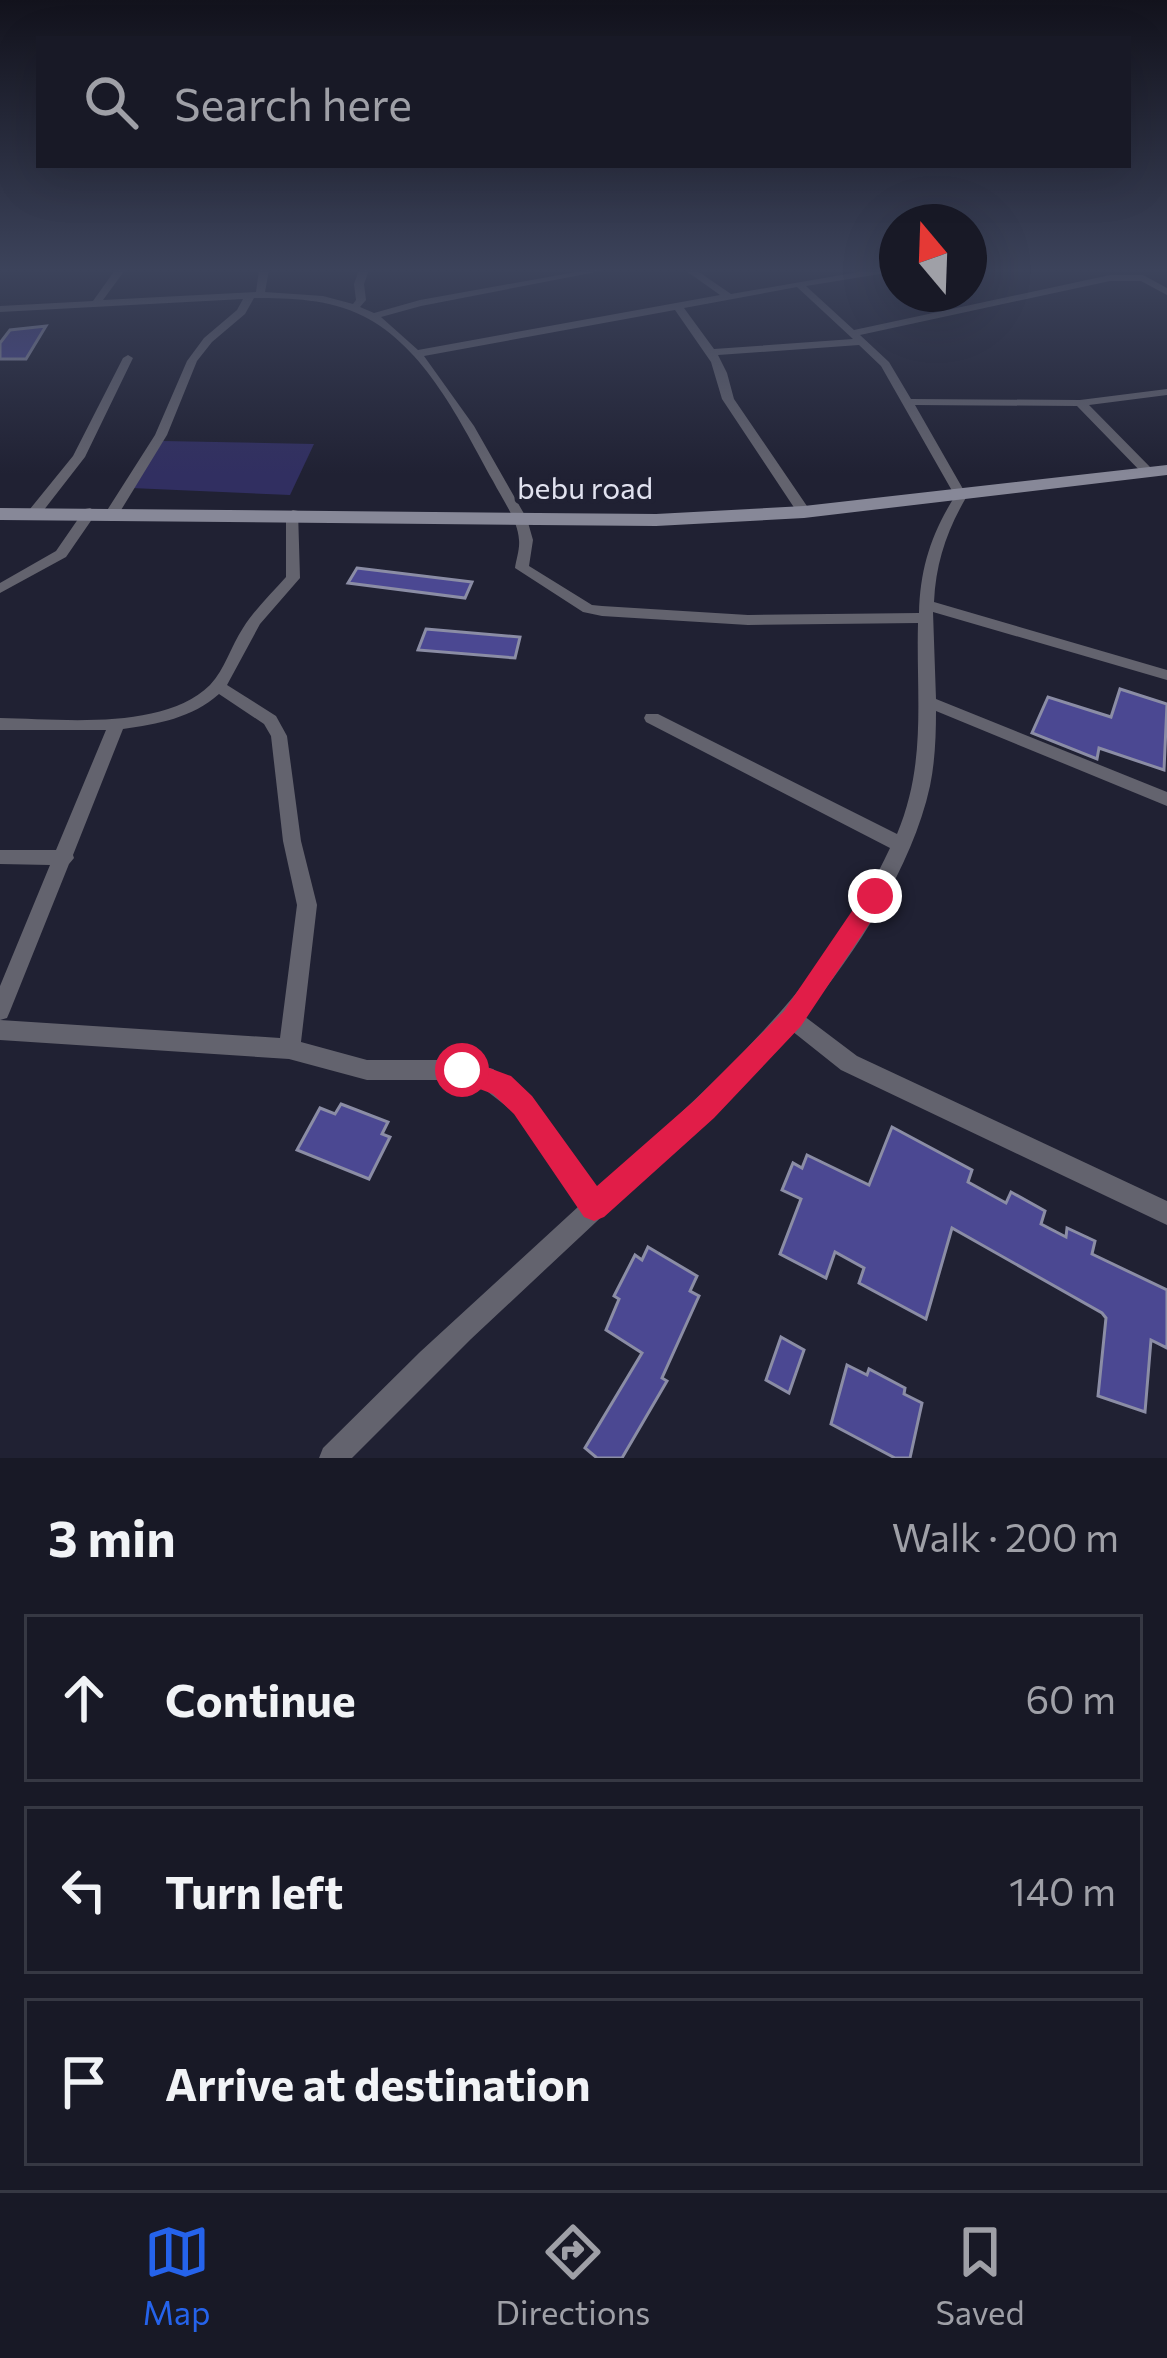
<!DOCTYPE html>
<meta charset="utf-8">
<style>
:root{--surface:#181926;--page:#21222e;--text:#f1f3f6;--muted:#9fa0a7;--line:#363843;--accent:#2563eb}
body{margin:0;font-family:Commissioner,sans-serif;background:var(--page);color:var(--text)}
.compass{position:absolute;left:879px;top:204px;width:108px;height:108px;border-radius:50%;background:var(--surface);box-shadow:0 12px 48px #0002;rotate:341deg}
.stop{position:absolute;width:36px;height:36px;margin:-27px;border:9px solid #e11d48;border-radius:50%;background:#fff}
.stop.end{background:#e11d48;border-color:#fff;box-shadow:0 3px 12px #0008}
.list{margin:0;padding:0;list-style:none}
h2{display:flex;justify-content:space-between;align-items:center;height:156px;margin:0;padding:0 48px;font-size:51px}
h2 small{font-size:39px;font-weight:400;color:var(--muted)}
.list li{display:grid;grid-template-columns:78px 1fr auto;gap:36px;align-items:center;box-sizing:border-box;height:168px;margin:0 24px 24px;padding:0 24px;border:3px solid var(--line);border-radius:0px}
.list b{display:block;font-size:45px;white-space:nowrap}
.list em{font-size:39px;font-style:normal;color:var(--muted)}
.icon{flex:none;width:66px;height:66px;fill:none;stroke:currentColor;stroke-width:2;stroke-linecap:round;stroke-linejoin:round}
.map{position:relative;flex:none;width:1167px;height:1458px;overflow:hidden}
.search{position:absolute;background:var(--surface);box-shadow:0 12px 48px #0002;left:36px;right:36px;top:36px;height:132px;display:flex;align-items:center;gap:30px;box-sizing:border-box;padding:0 42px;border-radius:0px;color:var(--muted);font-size:45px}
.sheet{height:732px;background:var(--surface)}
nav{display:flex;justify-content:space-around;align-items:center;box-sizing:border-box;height:168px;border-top:3px solid var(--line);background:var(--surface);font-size:33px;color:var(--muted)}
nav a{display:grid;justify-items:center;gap:6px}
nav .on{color:var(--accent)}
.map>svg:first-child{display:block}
</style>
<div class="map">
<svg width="1167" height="1458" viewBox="0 0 1167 1458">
<rect width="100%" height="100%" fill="#202133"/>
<path fill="#312f61" d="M163 441 314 444 290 495 131 488Z"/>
<path fill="#4b4892" stroke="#8b8da5" stroke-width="3" d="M46 326 26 359H0V343L10 330Z
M357 568 472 582 465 598 348 583Z
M426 629 520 637 515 658 418 650Z
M1120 689 1167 704 1164 770 1099 748 1097 759 1032 733 1048 697 1111 717Z
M341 1104 388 1122 382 1134 390 1137 369 1179 297 1150 320 1108 335 1114Z
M892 1127 972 1170 968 1182 1006 1203 1011 1192 1045 1211 1041 1224 1066 1237 1067 1228 1095 1241 1092 1254 1167 1290V1348L1151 1340 1145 1412 1098 1396 1106 1318 1102 1313 952 1228 926 1319 859 1283 864 1268 835 1252 826 1278 780 1254 801 1199 782 1190 793 1163 802 1168 807 1155 869 1185Z
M648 1247 697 1276 690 1291 699 1296 662 1378 667 1381 622 1458H597L585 1448 642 1353 606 1330 619 1299 614 1296 635 1255 642 1260Z
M781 1337 804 1350 789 1393 766 1380Z
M847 1365 867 1375 869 1369 905 1388 904 1394 922 1403 910 1458H895L831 1424Z"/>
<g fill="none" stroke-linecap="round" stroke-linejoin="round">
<path fill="#63636e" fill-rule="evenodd" d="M115 270H125L103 300 256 292 259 270H269L265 292 323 296 353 304 356 300 354 284 359 270H369L364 284 366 300 360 307 374 313 420 300 587 270H606L421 306 381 317 418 350 720 295 685 270H696L731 294 870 270H891L886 273 806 286 854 330 1110 275H1143L1167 288V295L1141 281H1110L860 335 889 362 911 399 1080 400 1167 389V395L1089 405 1153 470V476H1145L1077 406 915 405 967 496C947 530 936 562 934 602L1167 670V680L933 612 936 699 1167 792V806L936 711C936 736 935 762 930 786 912 868 856 952 804 1016L857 1056 1167 1201V1225L841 1070 792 1031 719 1107 471 1339 352 1458H319L323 1448 420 1352 579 1206 515 1113 479 1085 462 1080H367L289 1059 0 1040V986L50 865 0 864V850H56L106 730H0V718C62 719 163 731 210 685 225 669 231 646 243 628 255 609 271 594 286 577V514L293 510 298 511 300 578 260 624 227 685 276 716 287 736 301 841 317 905 301 1042 367 1060H462L493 1069 531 1097 596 1190C709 1088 825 988 890 848L646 722 644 718 646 714H658L897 834C927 762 916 698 918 623L748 625 602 616 583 612 515 568C516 560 520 549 519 540 518 520 502 499 493 481 461 423 425 347 363 316 329 299 291 298 254 298L245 314 212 342 197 361 167 435 118 515H108L106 512 155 435 187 361 204 338 237 310 243 299 0 312V306L93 301ZM797 287 853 339 714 349 684 308ZM675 310 711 362 722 399 799 515H809L811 512 734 399 727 373 718 355 859 345 881 366 955 496C931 534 920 569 919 613L748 615 602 606 592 605 529 566 533 540 527 519 474 426 424 356ZM219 694 264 724 271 736 283 841 297 905 280 1038 0 1020 7 1018 10 1011 69 864 74 858 73 855 123 729C158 724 192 718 219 694Z
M128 355 133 358 85 457 40 515H30V509L73 456 123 358Z
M90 508 97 512 66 557 0 593V583L56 551 85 509Z"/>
<path fill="#878898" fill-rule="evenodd" d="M1167 465V475L804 518 656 526 0 520V508L656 514 804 506Z"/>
</g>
<linearGradient id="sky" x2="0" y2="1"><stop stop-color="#12121c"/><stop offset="0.57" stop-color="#3c435b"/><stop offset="1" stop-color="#3c435b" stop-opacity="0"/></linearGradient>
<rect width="1167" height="474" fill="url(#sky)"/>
<path fill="#e11d48" d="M875 887 883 889V903L801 1026 714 1118 604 1217 594 1221 584 1217 514 1114 493 1094 453 1079 449 1070 453 1062 462 1058 511 1076 532 1096 597 1186 695 1100 784 1011 867 889Z"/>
<g text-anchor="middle" stroke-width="10" stroke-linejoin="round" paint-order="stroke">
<g font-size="30" fill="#e1e2ef" stroke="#202133">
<text x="585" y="499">bebu road</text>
</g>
</g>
</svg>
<svg class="compass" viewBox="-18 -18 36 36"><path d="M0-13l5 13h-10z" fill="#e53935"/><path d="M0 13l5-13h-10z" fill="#9fa0a7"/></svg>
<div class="stop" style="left:462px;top:1070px"></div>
<div class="stop end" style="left:875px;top:896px"></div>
<div class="search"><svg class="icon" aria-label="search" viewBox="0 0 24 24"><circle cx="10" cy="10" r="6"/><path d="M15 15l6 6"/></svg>Search here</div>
</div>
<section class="sheet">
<h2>3 min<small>Walk · 200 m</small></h2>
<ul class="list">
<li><svg class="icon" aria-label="ahead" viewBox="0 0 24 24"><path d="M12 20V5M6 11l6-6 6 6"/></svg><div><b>Continue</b></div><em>60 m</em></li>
<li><svg class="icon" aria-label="left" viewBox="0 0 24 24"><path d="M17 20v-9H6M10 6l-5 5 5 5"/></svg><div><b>Turn left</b></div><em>140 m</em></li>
<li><svg class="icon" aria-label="arrive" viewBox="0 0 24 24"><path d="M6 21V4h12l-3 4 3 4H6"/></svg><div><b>Arrive at destination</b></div></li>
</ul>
</section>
<nav>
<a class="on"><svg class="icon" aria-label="map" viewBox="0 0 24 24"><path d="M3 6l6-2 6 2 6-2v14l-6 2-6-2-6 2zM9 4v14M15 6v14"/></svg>Map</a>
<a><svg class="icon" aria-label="directions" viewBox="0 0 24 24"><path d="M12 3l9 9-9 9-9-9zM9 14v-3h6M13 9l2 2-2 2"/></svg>Directions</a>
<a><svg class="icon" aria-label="saved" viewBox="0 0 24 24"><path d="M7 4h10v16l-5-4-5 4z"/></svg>Saved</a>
</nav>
